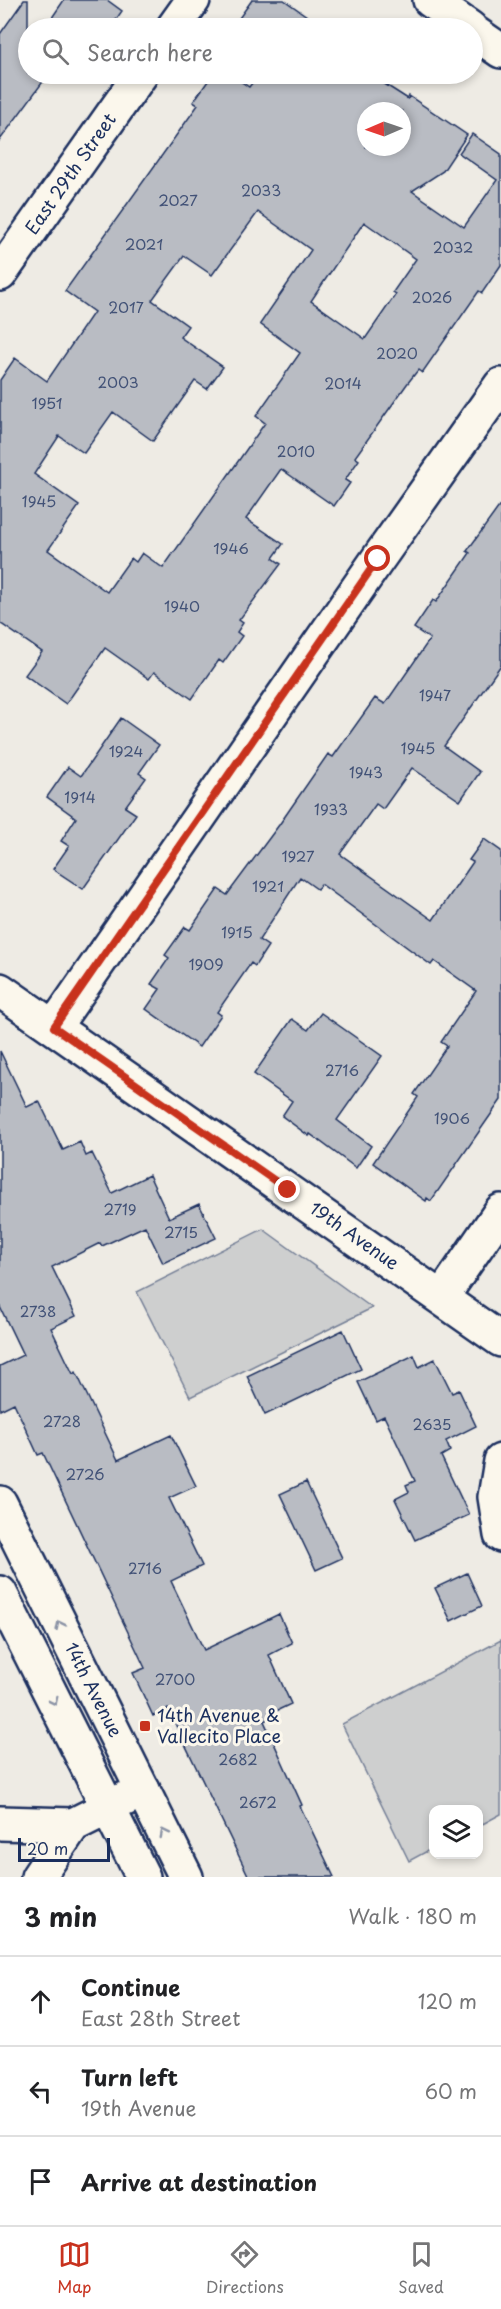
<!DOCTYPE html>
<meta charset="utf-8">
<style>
:root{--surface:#fff;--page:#f2f2f2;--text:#202124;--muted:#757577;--line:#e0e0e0;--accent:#c8321e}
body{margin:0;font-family:"Playpen Sans",sans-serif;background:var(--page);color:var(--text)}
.controls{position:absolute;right:18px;bottom:18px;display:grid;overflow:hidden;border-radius:12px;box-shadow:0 3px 9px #0003}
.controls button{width:54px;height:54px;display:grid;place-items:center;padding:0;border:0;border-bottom:2px solid var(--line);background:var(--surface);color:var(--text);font:30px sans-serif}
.compass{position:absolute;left:357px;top:102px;width:54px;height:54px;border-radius:50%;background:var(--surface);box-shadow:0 3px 9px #0003;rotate:268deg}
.scale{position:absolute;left:18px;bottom:15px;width:92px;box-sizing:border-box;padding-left:6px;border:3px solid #1b2f5e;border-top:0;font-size:16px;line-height:21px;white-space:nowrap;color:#1b2f5e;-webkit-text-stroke:4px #fbf7ec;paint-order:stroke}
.stop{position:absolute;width:18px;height:18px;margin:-14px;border:4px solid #c8321e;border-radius:50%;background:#fff}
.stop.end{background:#c8321e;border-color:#fff;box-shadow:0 2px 6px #0008}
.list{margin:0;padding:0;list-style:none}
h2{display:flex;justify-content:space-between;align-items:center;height:78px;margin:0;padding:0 24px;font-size:26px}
h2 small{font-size:20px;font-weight:400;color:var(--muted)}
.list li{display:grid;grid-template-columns:39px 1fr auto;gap:18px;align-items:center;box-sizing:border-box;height:90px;padding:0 24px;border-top:2px solid var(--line)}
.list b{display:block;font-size:22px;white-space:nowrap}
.list p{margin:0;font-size:20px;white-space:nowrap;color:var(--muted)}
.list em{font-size:20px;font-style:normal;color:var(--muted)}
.icon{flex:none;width:33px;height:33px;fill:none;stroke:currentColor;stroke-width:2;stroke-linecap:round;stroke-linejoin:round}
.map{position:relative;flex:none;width:501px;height:1877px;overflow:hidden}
.search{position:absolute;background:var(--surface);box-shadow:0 3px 9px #0003;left:18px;right:18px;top:18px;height:66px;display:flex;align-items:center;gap:15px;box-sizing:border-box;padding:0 21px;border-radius:33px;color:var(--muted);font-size:22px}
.sheet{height:348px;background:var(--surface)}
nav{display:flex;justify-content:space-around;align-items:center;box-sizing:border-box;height:84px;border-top:2px solid var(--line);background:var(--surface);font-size:16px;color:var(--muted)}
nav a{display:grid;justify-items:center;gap:3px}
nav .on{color:var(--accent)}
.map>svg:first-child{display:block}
</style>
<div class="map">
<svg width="501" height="1877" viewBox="0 0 501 1877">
<rect width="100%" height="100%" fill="#eeebe4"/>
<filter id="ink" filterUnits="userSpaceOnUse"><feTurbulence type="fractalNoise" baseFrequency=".0167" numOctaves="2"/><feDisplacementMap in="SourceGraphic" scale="12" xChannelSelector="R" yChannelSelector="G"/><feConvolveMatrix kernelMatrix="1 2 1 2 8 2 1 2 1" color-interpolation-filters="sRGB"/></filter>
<g filter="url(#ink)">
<path fill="#cecfcf" stroke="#747f96" stroke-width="1.5" d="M263 1229 372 1308 190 1397 137 1292Z
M501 1640V1814L479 1826 478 1810H434L433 1848 409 1861 342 1724Z"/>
<path fill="#b9bcc3" stroke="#1b2f5e" stroke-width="1.5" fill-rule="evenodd" d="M24 0H28V74H38L45 79 0 140V34Z
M64 0H107L122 11 110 28H45Z
M252 0H284L324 28H232Z
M213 74H230L249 87 259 74H369L408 99 409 96 467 135 443 171 412 191 464 227 497 180 459 153 472 134 501 154V265L482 293 479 291 422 373 418 370 407 384 355 457 359 460 345 480 350 483 334 506 281 469 246 519 283 544 273 558 281 564 239 620 243 623 237 632 242 636 223 663 219 660 192 699 154 672 149 679 105 648 66 704 25 675 42 652 0 623V380L15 358 47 381 94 312 65 291 198 105 193 102ZM366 111H402V147H366ZM258 212 311 250 260 324 300 353 256 416 265 423 163 568 142 553 136 562 131 558 107 592 48 550 79 506 34 474 59 436 84 453 113 412 153 441 195 381 207 389 223 367 180 337 188 326 152 300 184 256 212 275ZM364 222 416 259 393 292 396 294 365 339 311 301Z
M501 504V665L444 746 480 772 460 801 412 768 383 809 376 804 340 854 433 920 473 862 469 860 484 839 501 851V1100L431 1201 427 1198 426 1201 373 1163 418 1097 414 1094 447 1046 441 1042 476 991 434 961 431 965 321 884 317 889 300 877 259 940 268 946 255 966 251 963 217 1012 221 1015 199 1047 146 1009 160 989 151 984 169 958 165 955 185 927 190 930 218 889 227 895 279 825 328 754 333 757 375 698 385 704 430 639 414 628 433 600 436 602 470 553 467 551Z
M121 718 159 745 139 773 146 778 125 807 136 814 83 889 53 869 69 846 61 841 76 818 47 797 68 767 81 776Z
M321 1013 382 1056 337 1120 371 1146 356 1168 310 1134 309 1136 282 1116 292 1101 254 1074 292 1019 308 1030Z
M0 1051 27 1107 39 1101 63 1150 80 1142 86 1156 92 1153 112 1193 149 1175 169 1218 199 1204 216 1238 163 1263 145 1226 102 1246 100 1243 52 1267 76 1316 51 1328 73 1374 76 1372 118 1460 171 1435 196 1486 169 1498 202 1566 171 1581 204 1650 279 1614 292 1643 269 1655 291 1704 274 1712 275 1715 264 1721 302 1805 300 1806 334 1877H249L168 1709 153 1716 133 1673 145 1668 43 1453 38 1455 14 1403 0 1410V1366L23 1355 0 1307Z
M343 1330 361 1369 265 1415 247 1376Z
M414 1355 419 1367 435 1359 452 1393 459 1390 476 1426 446 1441 450 1451 441 1456 469 1515 415 1540 395 1499 409 1492 406 1485 415 1481 384 1416 376 1420 358 1382Z
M306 1482 342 1558 316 1570 280 1494Z
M467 1573 482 1606 451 1621 435 1588Z"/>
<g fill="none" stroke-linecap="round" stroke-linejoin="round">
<g stroke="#1b2f5e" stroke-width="38">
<path id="street" d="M430 0 470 28
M173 28 193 0
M472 31 501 51
M0 274 141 74
M54 1027 378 559 501 385
M442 1297 501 1211
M501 1461 495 1497 501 1535
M0 1823 73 1825 143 1790
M38 1877 73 1825"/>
</g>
<g stroke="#1b2f5e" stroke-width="38">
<path id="secondary" d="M0 990 501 1340
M0 1503 186 1877
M0 1593 143 1877"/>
</g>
<use href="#street" stroke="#fbf7ec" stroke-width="33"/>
<use href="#secondary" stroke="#fbf7ec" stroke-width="33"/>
</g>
<defs><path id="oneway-chevron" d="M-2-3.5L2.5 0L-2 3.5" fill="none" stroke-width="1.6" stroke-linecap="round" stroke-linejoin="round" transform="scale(1.5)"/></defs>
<g stroke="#8b93a5">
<use href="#oneway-chevron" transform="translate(60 1625) rotate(-116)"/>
<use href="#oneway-chevron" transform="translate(54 1701) rotate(64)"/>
<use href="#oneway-chevron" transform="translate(164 1833) rotate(-117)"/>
</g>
</g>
<g fill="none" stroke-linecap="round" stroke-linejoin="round" filter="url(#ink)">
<path stroke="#c8321e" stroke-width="8" d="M288 1190 54 1027 378 559"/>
</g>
<rect fill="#c8321e" stroke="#fbf7ec" stroke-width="2" x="139" y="1720" width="12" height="12" rx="3"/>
<g text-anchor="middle" stroke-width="6" stroke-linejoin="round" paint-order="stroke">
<g font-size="15" fill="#425277">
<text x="261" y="196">2033</text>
<text x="178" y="206">2027</text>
<text x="144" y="250">2021</text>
<text x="453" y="253">2032</text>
<text x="432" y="303">2026</text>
<text x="126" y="313">2017</text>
<text x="397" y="359">2020</text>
<text x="118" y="388">2003</text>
<text x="343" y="389">2014</text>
<text x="47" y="409">1951</text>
<text x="296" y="457">2010</text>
<text x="39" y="507">1945</text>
<text x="231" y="554">1946</text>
<text x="182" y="612">1940</text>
<text x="435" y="701">1947</text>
<text x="418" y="754">1945</text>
<text x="126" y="757">1924</text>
<text x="366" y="778">1943</text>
<text x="80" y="803">1914</text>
<text x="331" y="815">1933</text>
<text x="298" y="862">1927</text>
<text x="268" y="892">1921</text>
<text x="237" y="938">1915</text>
<text x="206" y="970">1909</text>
<text x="342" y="1076">2716</text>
<text x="452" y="1124">1906</text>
<text x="120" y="1215">2719</text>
<text x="181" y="1238">2715</text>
<text x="38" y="1317">2738</text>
<text x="62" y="1427">2728</text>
<text x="432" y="1430">2635</text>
<text x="85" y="1480">2726</text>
<text x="145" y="1574">2716</text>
<text x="175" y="1685">2700</text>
<text x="238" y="1765">2682</text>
<text x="258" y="1808">2672</text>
</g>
<g font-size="18" fill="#1b2f5e" stroke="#fbf7ec">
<text transform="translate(71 174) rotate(-55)" y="6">East 29th Street</text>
<text transform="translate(354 1236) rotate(35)" y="6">19th Avenue</text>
<text transform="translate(93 1690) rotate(63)" y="6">14th Avenue</text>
</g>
<g font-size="18" fill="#1b2f5e" stroke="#fbf7ec" text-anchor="start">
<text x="157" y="1722">14th Avenue &amp;<tspan x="157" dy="21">Vallecito Place</tspan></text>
</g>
</g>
</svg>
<div class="controls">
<button><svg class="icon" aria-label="layers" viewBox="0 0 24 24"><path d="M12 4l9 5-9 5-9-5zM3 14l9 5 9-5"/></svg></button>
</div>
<svg class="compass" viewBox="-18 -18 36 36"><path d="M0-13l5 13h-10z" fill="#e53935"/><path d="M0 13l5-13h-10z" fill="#757577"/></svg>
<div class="scale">20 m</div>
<div class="stop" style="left:378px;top:559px"></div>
<div class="stop end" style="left:288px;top:1190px"></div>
<div class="search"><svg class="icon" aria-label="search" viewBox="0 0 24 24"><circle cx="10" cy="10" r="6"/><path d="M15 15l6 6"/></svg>Search here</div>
</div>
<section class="sheet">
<h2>3 min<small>Walk · 180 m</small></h2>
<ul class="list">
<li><svg class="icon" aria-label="ahead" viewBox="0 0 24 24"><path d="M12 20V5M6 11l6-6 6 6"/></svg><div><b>Continue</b><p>East 28th Street</p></div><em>120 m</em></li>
<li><svg class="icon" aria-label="left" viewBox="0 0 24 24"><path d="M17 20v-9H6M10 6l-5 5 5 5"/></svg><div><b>Turn left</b><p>19th Avenue</p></div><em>60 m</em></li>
<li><svg class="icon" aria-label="arrive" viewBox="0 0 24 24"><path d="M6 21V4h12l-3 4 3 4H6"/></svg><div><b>Arrive at destination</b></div></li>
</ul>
</section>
<nav>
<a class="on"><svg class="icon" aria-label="map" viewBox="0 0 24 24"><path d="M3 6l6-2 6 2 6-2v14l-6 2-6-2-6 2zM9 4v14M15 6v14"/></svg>Map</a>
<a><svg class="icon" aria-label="directions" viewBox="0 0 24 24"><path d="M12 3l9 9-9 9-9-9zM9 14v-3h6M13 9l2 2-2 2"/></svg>Directions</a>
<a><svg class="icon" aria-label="saved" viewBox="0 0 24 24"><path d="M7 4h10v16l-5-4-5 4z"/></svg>Saved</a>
</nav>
